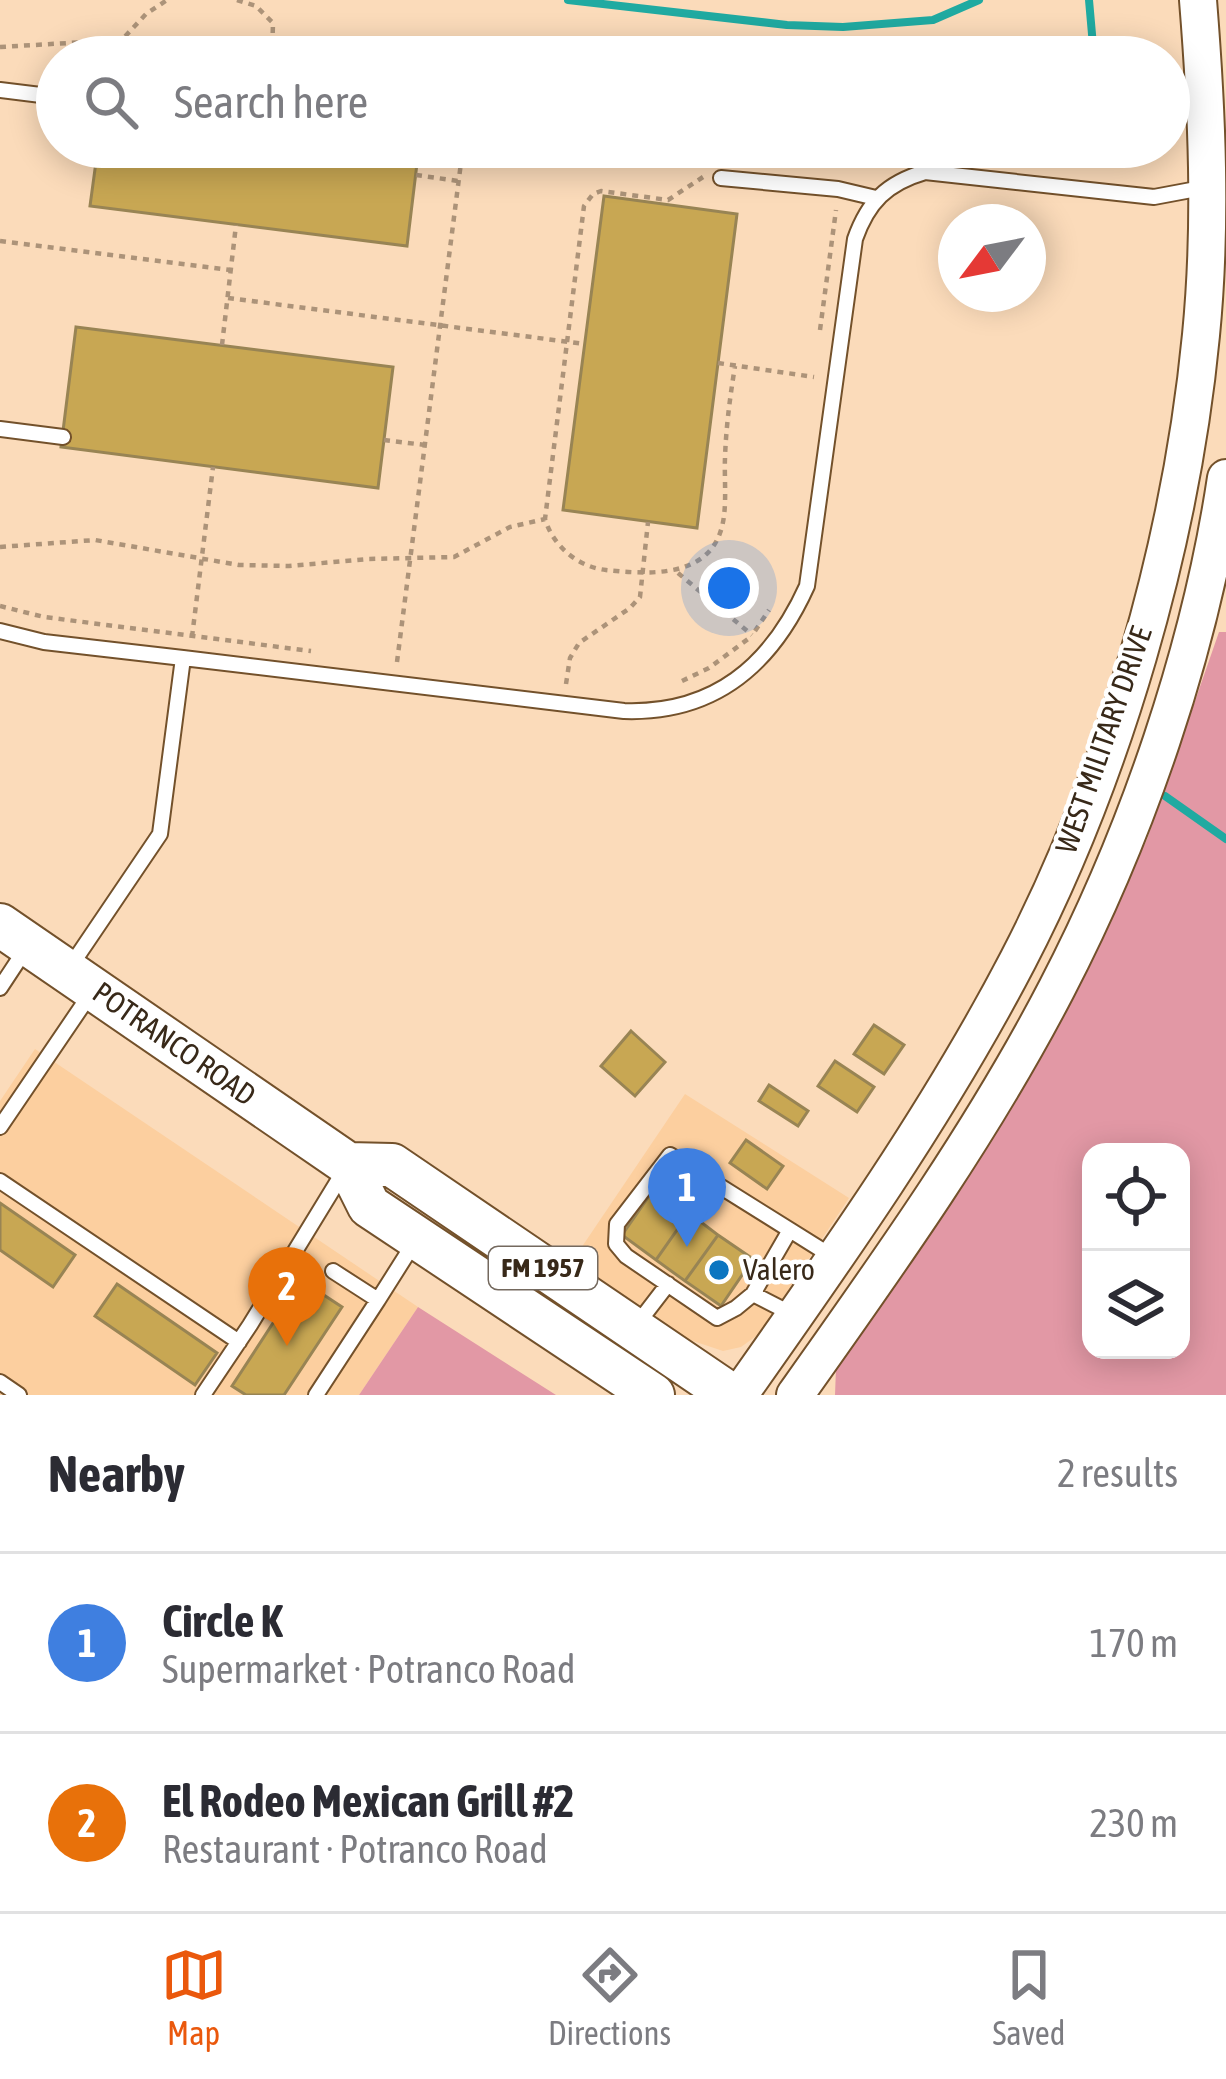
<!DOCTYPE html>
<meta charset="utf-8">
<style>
:root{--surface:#fff;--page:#f7f7f7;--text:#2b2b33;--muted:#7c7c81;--line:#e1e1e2;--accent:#ea580c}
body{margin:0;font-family:"Asap Condensed",sans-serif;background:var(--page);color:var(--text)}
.controls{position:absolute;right:36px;bottom:36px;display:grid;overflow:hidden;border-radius:24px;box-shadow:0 6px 30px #0003}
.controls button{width:108px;height:108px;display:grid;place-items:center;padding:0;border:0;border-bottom:3px solid var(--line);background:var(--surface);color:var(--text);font:60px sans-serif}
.compass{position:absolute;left:938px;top:204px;width:108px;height:108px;border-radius:50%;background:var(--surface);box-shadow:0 6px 30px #0003;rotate:238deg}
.you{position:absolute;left:729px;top:588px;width:42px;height:42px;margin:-30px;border:9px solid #fff;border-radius:50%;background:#1a73e8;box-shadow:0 0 0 18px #1a73e833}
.badge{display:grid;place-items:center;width:78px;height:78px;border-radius:50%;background:var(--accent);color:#fff;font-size:39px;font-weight:700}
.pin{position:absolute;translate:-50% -99px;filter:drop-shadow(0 3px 6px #0008)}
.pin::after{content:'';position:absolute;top:63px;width:42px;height:36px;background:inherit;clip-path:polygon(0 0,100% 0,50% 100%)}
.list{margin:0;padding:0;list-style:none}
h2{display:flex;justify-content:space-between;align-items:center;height:156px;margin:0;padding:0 48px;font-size:51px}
h2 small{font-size:39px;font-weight:400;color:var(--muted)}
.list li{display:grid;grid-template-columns:78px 1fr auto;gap:36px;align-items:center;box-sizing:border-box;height:180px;padding:0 48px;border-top:3px solid var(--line)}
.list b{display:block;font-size:45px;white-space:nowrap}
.list p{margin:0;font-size:39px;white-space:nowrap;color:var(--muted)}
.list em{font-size:39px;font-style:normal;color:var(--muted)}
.icon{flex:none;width:66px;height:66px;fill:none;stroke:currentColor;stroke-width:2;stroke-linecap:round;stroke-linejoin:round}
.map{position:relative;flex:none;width:1226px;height:1395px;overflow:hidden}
.search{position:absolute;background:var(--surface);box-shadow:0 6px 30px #0003;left:36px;right:36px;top:36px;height:132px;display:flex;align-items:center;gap:30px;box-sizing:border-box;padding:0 42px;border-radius:66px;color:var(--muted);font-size:45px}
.sheet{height:516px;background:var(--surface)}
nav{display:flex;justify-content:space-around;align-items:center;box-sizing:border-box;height:168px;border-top:3px solid var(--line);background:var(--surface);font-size:33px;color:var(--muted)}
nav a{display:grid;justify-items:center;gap:6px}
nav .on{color:var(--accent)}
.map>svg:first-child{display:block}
</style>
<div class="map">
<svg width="1226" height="1395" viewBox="0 0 1226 1395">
<rect width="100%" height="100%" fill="#fbdbba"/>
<path fill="#fccf9f" d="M35 1049 418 1307 359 1395H0V1101Z
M685 1094 849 1198 759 1334 741 1347 723 1351 687 1339 573 1260Z"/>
<path fill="#e298a5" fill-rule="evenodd" d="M1219 632H1226V1395H835L836 1368 1080 980 1147 839ZM1091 1152H1181V1350H1091Z
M418 1307 556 1395H359Z"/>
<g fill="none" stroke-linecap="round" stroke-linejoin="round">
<path stroke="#20aaa1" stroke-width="8" d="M568 0 787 25 843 27 933 20 979 0
M1089 0 1094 57
M1165 796 1226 839"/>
</g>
<path fill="#c8a753" stroke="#988454" stroke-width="3" d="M98 147H419L407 246 90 206Z
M600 147H662L661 154H670L668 166 612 158 611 163 598 161Z
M604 196 737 214 697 528 563 510Z
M76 327 393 367 378 488 61 447Z
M874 1025 904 1045 884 1074 854 1054Z
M631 1031 665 1062 635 1096 601 1066Z
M835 1061 874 1087 857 1112 818 1086Z
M769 1085 808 1111 798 1126 759 1101Z
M746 1140 783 1166 767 1189 730 1163Z
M654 1189 689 1213 656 1260 622 1235Z
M0 1203 75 1255 53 1287 0 1250Z
M689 1213 718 1235 685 1281 656 1260Z
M718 1235 753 1259 721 1306 685 1281Z
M301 1280 342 1307 284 1395H246L232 1386Z
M117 1284 217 1353 195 1385 95 1316Z"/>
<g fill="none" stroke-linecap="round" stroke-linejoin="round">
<g stroke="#73512b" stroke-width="18">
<path id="service" d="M0 90 57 97
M721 178 838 189 876 198
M0 429 63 437
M0 631 44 642 183 658 160 834 70 967
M183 658 624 711C714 714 771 666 807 586L855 239C868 202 887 183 925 172L1154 197 1202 188
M0 988 27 947
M0 1127 91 993
M0 1181 239 1342
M333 1271 378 1300 414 1243
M753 1294 790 1230
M794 1315 753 1294 736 1308 717 1318 626 1256 616 1244 617 1224 670 1155 833 1257
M638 1323 668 1284
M0 1382 19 1395
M203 1395 250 1325 344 1171
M316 1395 378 1300"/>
</g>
<g stroke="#73512b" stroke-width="40">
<path id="secondary" d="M739 1395C838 1255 939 1112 1018 960 1114 775 1181 543 1201 335 1212 224 1207 111 1198 0
M795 1395C888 1264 983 1131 1057 988 1137 834 1200 651 1226 478"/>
</g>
<g stroke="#73512b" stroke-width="46">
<path id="primary" d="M0 925 348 1164 369 1206 653 1395
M348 1164 392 1165 731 1395"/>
</g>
<path stroke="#ac9379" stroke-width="4.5" stroke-dasharray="6 6" stroke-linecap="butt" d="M237 0 256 6 273 23 272 57
M117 45 146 14 167 0
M0 47 86 42 166 57
M416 175 458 181
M703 177 668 200 601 191 593 194 584 206 545 519C553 546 578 567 606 570 644 574 704 579 720 533 728 512 724 481 725 458 726 427 730 397 735 366
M0 241 231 270
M228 298 585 344
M820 330 836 210
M222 345 236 225
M718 363 814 377
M384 440 425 445
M0 547 95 540 239 565 289 566 368 559 454 557 510 527 545 519
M678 573 752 635
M0 606 44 617 311 651
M755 631 769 610
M192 637 213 467
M397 662 463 147
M682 681 709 668 748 639
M566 684 570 658 579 643 630 608 640 597 648 522"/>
<use href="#service" stroke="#fff" stroke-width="14"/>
<use href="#secondary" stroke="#fff" stroke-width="36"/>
<use href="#primary" stroke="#fff" stroke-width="42"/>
</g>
<circle fill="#0b75c0" stroke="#fff" stroke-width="4.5" cx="719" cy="1270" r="12"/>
<g text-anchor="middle" stroke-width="9" stroke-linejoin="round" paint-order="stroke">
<rect fill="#fff" stroke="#74695e" stroke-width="3" x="489" y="1247" width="108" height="42" rx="9"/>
<g font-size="27" font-weight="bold" fill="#382919">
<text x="543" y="1277">FM 1957</text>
</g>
<g font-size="30" fill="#382919" stroke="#fff">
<text transform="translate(1104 740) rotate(-71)" y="10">WEST MILITARY DRIVE</text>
<text transform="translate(174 1044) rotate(35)" y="10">POTRANCO ROAD</text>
</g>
<g font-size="30" fill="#382919" stroke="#fff" text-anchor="start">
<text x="743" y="1280">Valero</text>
</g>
</g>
</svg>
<div class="controls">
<button><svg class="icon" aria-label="locate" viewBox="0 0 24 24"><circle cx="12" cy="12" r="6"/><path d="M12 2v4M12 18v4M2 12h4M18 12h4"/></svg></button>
<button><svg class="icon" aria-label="layers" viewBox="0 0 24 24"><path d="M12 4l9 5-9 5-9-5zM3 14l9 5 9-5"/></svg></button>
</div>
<svg class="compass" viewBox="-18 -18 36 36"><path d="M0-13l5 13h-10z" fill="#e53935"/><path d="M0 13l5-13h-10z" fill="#7c7c81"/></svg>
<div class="you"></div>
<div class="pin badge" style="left:687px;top:1247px;background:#3f7fe0">1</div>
<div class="pin badge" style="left:287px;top:1346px;background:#e8710a">2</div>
<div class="search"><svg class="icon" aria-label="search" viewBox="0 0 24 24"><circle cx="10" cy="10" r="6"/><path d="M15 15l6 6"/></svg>Search here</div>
</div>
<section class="sheet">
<h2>Nearby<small>2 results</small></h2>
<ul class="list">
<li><span class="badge" style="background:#3f7fe0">1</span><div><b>Circle K</b><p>Supermarket · Potranco Road</p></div><em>170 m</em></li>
<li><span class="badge" style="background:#e8710a">2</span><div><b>El Rodeo Mexican Grill #2</b><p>Restaurant · Potranco Road</p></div><em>230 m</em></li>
</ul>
</section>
<nav>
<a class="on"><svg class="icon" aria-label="map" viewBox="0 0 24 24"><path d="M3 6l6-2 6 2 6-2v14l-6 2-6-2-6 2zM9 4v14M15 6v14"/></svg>Map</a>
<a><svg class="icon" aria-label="directions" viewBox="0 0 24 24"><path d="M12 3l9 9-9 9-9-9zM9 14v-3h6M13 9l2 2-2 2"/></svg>Directions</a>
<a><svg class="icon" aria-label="saved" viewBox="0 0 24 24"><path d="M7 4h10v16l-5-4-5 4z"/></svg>Saved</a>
</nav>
